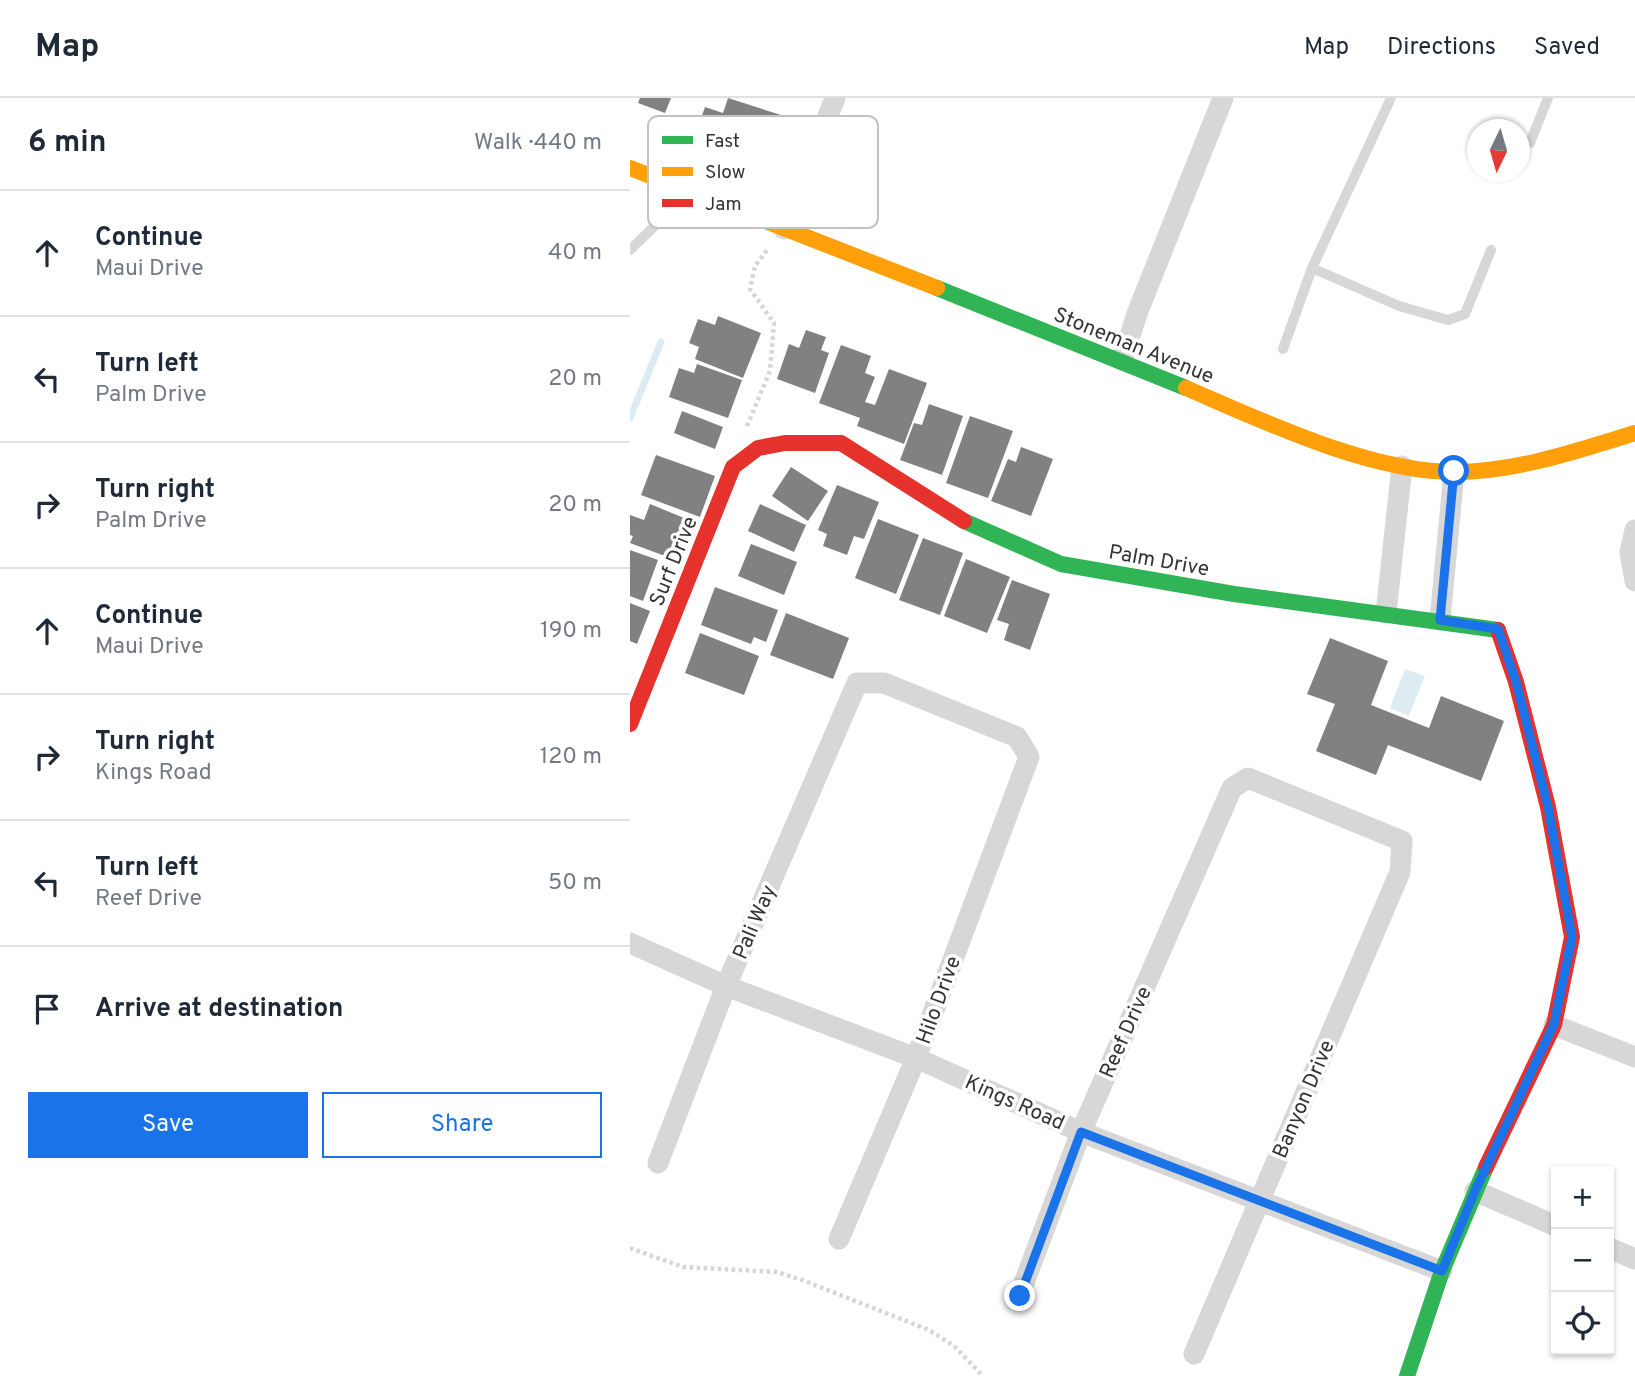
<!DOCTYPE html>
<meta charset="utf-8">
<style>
:root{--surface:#fff;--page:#f6f6f7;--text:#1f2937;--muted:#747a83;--line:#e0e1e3;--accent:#1a73e8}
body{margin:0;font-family:Overpass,sans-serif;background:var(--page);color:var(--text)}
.controls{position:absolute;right:21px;bottom:21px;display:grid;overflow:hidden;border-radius:0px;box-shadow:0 2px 5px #0004}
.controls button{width:63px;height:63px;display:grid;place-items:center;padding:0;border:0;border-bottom:2px solid var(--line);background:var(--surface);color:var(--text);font:35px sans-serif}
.compass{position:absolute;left:837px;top:21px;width:63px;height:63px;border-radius:50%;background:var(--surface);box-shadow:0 2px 5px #0004;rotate:185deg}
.stop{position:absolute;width:21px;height:21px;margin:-16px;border:5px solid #1a73e8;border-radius:50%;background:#fff}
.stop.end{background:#1a73e8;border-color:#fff;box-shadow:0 2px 7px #0008}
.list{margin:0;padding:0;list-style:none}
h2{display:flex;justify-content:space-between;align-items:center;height:91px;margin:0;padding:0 28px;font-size:30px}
h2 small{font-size:23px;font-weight:400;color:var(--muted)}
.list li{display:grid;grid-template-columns:46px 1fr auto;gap:21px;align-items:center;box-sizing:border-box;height:126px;padding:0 28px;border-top:2px solid var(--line)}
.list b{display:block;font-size:26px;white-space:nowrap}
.list p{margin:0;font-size:23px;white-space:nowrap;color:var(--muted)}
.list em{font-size:23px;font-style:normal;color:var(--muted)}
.actions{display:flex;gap:14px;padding:21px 28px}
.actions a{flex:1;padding:16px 0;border:2px solid var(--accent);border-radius:0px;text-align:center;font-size:24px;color:var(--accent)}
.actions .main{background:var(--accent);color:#fff}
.icon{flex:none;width:38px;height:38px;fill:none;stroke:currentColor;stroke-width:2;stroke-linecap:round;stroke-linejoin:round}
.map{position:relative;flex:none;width:1005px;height:1278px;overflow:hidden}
header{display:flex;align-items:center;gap:42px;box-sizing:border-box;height:98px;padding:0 35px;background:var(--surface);border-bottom:2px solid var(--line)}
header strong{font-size:33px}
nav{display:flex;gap:38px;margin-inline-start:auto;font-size:24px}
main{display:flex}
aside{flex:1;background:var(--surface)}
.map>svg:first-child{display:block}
</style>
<header>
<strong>Map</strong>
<nav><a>Map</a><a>Directions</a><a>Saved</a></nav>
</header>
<main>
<aside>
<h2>6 min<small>Walk · 440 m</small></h2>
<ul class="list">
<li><svg class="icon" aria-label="ahead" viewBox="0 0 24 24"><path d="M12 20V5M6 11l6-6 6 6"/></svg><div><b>Continue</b><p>Maui Drive</p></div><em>40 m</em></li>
<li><svg class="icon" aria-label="left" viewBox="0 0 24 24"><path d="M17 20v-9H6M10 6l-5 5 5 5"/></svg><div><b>Turn left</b><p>Palm Drive</p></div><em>20 m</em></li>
<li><svg class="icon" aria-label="right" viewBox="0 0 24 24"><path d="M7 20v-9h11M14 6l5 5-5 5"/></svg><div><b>Turn right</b><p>Palm Drive</p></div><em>20 m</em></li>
<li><svg class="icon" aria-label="ahead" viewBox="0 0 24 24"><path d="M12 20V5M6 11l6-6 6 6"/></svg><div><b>Continue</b><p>Maui Drive</p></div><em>190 m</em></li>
<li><svg class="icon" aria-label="right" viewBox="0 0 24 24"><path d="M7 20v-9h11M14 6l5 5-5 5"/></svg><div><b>Turn right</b><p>Kings Road</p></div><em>120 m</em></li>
<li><svg class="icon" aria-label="left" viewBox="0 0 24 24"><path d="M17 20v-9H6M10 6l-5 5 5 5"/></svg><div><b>Turn left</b><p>Reef Drive</p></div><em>50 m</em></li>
<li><svg class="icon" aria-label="arrive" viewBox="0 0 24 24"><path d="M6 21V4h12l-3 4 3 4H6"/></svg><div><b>Arrive at destination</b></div></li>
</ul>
<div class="actions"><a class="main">Save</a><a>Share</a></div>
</aside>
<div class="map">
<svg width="1005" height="1278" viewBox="0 0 1005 1278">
<rect width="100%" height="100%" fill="#fff"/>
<path fill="#ddebf3" d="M775 571 795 578 779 618 760 610Z"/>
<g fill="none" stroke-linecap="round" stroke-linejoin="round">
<path stroke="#ddebf3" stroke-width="7" d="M0 320 31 244"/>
</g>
<path fill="#818181" d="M10 0H41L35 15 8 5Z
M98 0 154 18 146 41 124 33 117 55 65 38 75 9 93 15Z
M88 218 131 235 113 280 65 261 69 249 59 245 68 221 85 227Z
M176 232 196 239 191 252 199 255 185 295 147 281 159 246 169 250Z
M211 247 241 258 235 275 245 279 235 304 245 307 259 271 297 285 274 346 227 328 230 320 189 305Z
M67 266 112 282 98 320 39 299 49 270 64 275Z
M299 306 333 318 312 377 270 362 284 325 292 327Z
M52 313 93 329 85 351 44 335Z
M340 318 383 333 358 400 316 385Z
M391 349 423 361 401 418 361 403 378 361 386 364Z
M26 357 85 378 70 419 11 397Z
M161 369 198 393 178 423 142 398Z
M207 387 249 404 234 441 224 438 217 457 193 448 197 436 188 432Z
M20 406 59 422 43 461 0 445 3 438 0 437V417L14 422Z
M130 406 176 427 164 454 118 433Z
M248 421 289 437 266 496 225 480Z
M293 440 333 455 310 517 269 502Z
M121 446 167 464 154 497 108 478Z
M0 452 28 462 13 503 0 498Z
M336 461 380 479 357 535 314 518Z
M382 482 420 496 400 552 374 542 379 526 367 522Z
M85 489 148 512 136 544 124 539 121 546 71 527Z
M0 505 20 513 7 546 0 543Z
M156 515 219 540 203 581 140 557Z
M70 535 129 558 114 597 55 575Z
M700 540 758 563 741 607 799 630 811 598 874 623 851 683 758 647 746 677 686 653 705 606 677 596Z"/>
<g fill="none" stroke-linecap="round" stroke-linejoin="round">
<path stroke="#d6d6d6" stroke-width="4.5" stroke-dasharray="3.5 3.5" stroke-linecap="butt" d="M117 328 140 273 144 225 120 191 125 168 138 151
M0 1150 53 1169 147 1174 172 1182 299 1232 324 1248 353 1278"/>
<path stroke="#d7d7d7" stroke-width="10" d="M900 45 918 0
M0 152 58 96
M682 170 769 208 818 222 835 216 861 152
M653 251 682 170 761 0"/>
<path stroke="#d7d7d7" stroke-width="21" d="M154 131 205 0
M492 262 508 213 593 0
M1005 432 1000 454 1005 483
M756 515 772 368
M810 522 824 374
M0 845 96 888 286 960 451 1034 812 1173
M924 927 1005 959
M28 1065 96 888 227 585H254L387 639 399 659 286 960 209 1141
M845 1093 926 1128
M979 1150 1005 1161
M389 1198 451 1034 602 690 618 680 772 743 770 774 564 1256"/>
<path stroke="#30b455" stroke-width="16" d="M307 190 556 290
M334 423 431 466 604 496 868 532
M777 1278 812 1173 856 1069"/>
<path stroke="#ff9f0a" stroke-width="16" d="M0 70 307 190
M556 290C633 323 739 374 824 374 885 374 947 353 1005 335"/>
<path stroke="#e5322d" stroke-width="16" d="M0 626 103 369 128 350 155 345H211L334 423
M856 1069 924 927 942 839 918 709 886 584 868 532"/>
</g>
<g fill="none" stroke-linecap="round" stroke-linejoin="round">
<path stroke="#1a73e8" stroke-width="9" d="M390 1198 451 1034 812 1173 845 1093 924 926 942 839 918 709 886 584 868 531 810 522 824 373"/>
</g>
<g text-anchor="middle" stroke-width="7" stroke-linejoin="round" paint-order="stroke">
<g font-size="21" fill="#333" stroke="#fff">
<text transform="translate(504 247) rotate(22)" y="7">Stoneman Avenue</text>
<text transform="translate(529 462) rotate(10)" y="7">Palm Drive</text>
<text transform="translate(43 463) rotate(-68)" y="7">Surf Drive</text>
<text transform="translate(124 824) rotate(-67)" y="7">Pali Way</text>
<text transform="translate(308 902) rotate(-70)" y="7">Hilo Drive</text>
<text transform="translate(495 934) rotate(-66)" y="7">Reef Drive</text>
<text transform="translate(673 1001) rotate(-67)" y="7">Banyon Drive</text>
<text transform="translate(385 1004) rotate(24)" y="7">Kings Road</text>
</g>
</g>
<rect x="18" y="18" width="230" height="112" rx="10" fill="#fff" stroke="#c2c2c2" stroke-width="2"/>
<rect x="32" y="38" width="31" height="8" fill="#30b455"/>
<rect x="32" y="69" width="31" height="9" fill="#ff9f0a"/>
<rect x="32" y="101" width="31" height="8" fill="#e5322d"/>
<g font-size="19" fill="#333">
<text x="75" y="49">Fast</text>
<text x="75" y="80">Slow</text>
<text x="75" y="112">Jam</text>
</g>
</svg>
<div class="controls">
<button>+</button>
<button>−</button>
<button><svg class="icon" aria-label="locate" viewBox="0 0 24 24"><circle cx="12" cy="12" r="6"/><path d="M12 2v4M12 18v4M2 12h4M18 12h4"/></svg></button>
</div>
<svg class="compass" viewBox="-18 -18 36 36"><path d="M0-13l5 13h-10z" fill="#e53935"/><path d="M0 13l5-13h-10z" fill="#747a83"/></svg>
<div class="stop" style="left:824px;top:373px"></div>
<div class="stop end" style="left:390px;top:1198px"></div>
</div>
</main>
